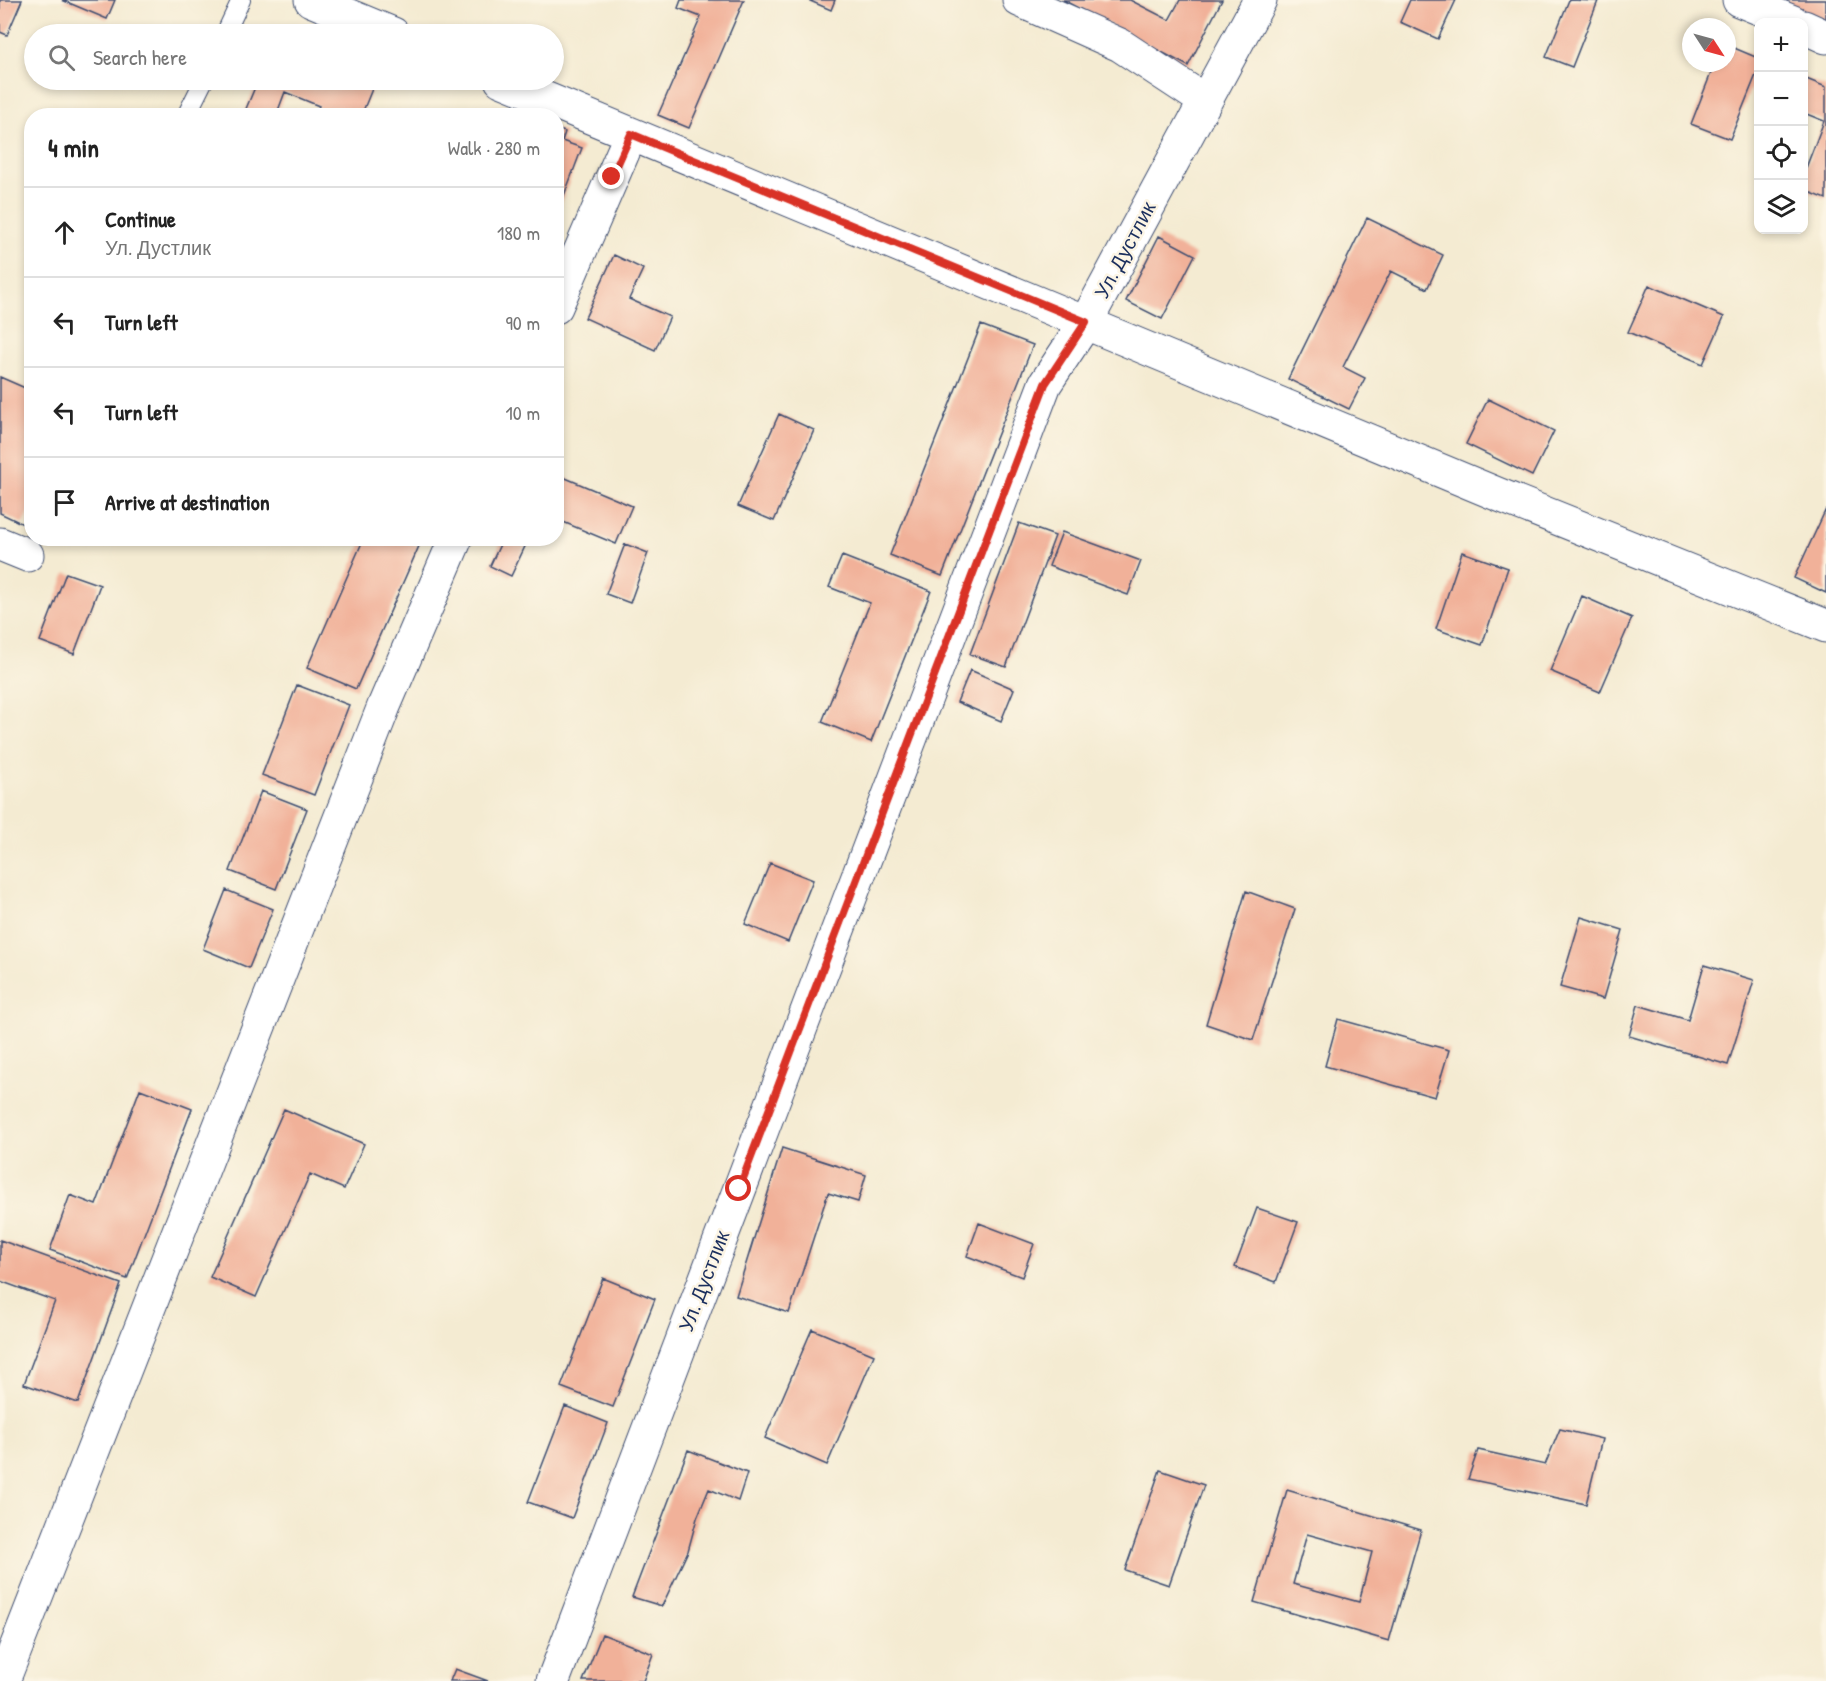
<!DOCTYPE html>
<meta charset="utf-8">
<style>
:root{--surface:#fff;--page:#f6f6f6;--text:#222;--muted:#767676;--line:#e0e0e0}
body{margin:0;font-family:"Patrick Hand",sans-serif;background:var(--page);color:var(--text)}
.controls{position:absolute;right:18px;top:18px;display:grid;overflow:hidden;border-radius:12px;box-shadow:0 3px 9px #0003}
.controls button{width:54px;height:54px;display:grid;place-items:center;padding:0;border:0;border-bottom:2px solid var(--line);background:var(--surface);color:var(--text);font:30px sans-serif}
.compass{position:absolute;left:1682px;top:18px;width:54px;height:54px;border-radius:50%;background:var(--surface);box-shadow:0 3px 9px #0003;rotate:126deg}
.stop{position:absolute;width:18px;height:18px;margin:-14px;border:4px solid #d93025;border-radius:50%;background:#fff}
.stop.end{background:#d93025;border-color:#fff;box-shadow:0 2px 6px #0008}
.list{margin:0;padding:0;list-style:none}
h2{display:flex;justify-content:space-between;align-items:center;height:78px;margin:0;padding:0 24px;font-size:26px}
h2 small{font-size:20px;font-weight:400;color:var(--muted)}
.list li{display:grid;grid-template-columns:39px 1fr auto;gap:18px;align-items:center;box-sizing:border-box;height:90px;padding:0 24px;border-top:2px solid var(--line)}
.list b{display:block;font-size:22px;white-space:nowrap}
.list p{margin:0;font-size:20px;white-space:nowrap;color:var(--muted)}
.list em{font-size:20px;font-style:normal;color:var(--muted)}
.icon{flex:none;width:33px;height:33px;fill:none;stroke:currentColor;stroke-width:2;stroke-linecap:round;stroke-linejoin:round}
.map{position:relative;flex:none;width:1826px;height:1681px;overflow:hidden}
.search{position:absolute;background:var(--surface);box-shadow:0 3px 9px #0003;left:24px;top:24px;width:540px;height:66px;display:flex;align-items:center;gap:15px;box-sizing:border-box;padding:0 21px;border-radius:33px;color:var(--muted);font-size:22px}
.panel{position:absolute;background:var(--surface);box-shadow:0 3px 9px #0003;left:24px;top:108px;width:540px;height:438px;border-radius:24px}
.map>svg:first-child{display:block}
</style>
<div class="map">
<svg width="1826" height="1681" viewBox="0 0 1826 1681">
<rect width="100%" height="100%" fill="#fcf5e5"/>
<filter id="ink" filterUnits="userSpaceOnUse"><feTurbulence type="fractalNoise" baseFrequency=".0167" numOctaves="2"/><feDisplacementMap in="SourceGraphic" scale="12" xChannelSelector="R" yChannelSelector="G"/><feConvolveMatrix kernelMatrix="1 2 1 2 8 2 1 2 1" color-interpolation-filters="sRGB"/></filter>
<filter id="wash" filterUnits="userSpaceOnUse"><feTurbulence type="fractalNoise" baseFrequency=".008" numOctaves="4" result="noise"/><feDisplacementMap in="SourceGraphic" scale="24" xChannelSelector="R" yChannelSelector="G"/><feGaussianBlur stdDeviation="1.35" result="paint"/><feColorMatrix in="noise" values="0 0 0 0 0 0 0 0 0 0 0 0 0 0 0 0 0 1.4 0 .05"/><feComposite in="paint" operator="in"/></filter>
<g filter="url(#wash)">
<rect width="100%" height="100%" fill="#f4ebd2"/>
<g id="blocks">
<path fill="#f1b199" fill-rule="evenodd" d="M0 0H22L7 35 0 32Z
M62 0H115L107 19Z
M681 0H744L689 128 658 115 701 17 678 8Z
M808 0H835L831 10Z
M1063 0H1130L1169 20 1180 0H1222L1188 66Z
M1410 0H1456L1438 39 1400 22Z
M1569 0 1598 1 1572 67 1546 57Z
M1761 0H1826V27Z
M1727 45 1758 58V70L1730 139 1691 124 1715 63H1727Z
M1804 78 1826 87V199L1804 190V173L1824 121 1804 113Z
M258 80H348L372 89 361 116H315L319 106 285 92 276 116H243Z
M556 129 565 132 562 141 582 148 557 214Z
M1367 218 1443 255 1427 289 1391 271 1343 367 1365 378 1349 409 1288 379Z
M1159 236 1195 255 1162 319 1126 301Z
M614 255 643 269 629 299 670 317 655 350 585 318Z
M1649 285 1724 317 1703 364 1628 332Z
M981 325 1033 345 942 576 890 555Z
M0 377 32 391V506L23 524 0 513Z
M1488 399 1554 431 1532 476 1466 444Z
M779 414 814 430 774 521 738 506Z
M556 474 632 506 616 544 556 519Z
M1826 509V593L1794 578Z
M1019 523 1055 536 1006 667 970 654Z
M1062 532 1141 561 1128 595 1049 566Z
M364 538H402L419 546 356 689 307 668Z
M503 538H529L511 576 490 566Z
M625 544 648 553 630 603 606 594Z
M1462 552 1508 568 1482 645 1436 629Z
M842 556 931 591 871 742 822 722 870 603 829 587Z
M66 573 100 585 74 654 40 641Z
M1582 596 1632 618 1600 692 1550 671Z
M970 670 1014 689 1001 721 957 702Z
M297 685 349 705 314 795 262 775Z
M261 791 307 809 276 889 230 871Z
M770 863 813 880 788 942 745 924Z
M226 890 273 909 249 968 203 949Z
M1246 891 1295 909 1253 1040 1206 1024Z
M1581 917 1623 930 1603 999 1560 987Z
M1704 965 1754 980 1728 1065 1629 1036 1638 1005 1688 1020Z
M1338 1019 1449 1050 1435 1097 1325 1066Z
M140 1089 192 1109 127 1279 50 1250 70 1195 96 1205Z
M284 1109 364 1144 344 1189 310 1174 256 1297 210 1277Z
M782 1148 866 1175 858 1202 828 1193 789 1313 736 1296Z
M1257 1208 1298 1222 1276 1282 1235 1267Z
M979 1223 1034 1244 1022 1277 967 1256Z
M0 1240 121 1284 78 1403 24 1384 55 1301 0 1281Z
M603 1278 655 1299 613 1407 561 1387Z
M812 1329 874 1355 827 1465 765 1438Z
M565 1406 608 1423 572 1518 528 1502Z
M1560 1429 1602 1439 1586 1504 1468 1479 1478 1450 1545 1465Z
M688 1450 747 1473 738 1501 709 1489 697 1518 688 1551 662 1606 632 1597Z
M1160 1470 1204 1485 1169 1585 1125 1570Z
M1287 1490 1421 1530 1389 1641 1254 1602ZM1307 1534 1372 1552 1359 1602 1293 1584Z
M602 1634 653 1654 643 1681H583Z
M455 1669 488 1681H450Z"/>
</g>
</g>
<g filter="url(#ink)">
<use href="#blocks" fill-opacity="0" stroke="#3c4b6f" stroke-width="1.5"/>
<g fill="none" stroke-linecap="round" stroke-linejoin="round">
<g stroke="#3c4b6f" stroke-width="20">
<path id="lane" d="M225 34 241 0
M186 116 204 80"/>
</g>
<g stroke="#3c4b6f" stroke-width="35">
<path id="street" d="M311 0 393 34
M1019 0 1120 45 1205 101
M1739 0 1793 22
M1804 27 1826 37
M501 80 1497 494 1826 626
M556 307 631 134
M0 544 27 555
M3 1681 384 706 456 538
M553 1681 1045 384 1086 322 1260 0"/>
</g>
<use href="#lane" stroke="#fff" stroke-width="18"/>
<use href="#street" stroke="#fff" stroke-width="33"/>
</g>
</g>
<g fill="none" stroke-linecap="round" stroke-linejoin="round" filter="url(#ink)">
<path stroke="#d93025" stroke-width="8" d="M612 177 631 134 1086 322 1045 384 739 1189"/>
</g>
<g text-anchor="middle" stroke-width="5" stroke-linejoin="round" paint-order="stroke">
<g font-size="20" fill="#1b2f5e" stroke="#fcf5e5">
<text transform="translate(1125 250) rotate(-62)" y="7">Ул. Дустлик</text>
<text transform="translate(704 1281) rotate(-69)" y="7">Ул. Дустлик</text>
</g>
</g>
</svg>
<div class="controls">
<button>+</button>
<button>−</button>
<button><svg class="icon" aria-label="locate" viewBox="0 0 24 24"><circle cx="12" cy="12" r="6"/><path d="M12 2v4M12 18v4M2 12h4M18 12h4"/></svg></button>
<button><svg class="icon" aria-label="layers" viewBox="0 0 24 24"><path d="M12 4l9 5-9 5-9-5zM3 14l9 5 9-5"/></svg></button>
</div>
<svg class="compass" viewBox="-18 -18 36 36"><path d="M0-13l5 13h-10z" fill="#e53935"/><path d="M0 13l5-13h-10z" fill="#767676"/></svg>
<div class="stop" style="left:739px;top:1189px"></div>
<div class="stop end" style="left:612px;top:177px"></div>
<div class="search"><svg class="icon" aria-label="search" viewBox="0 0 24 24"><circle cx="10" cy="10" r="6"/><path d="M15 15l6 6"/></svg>Search here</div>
<section class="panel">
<h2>4 min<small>Walk · 280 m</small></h2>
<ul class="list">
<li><svg class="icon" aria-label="ahead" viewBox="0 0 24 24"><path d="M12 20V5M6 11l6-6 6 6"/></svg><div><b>Continue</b><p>Ул. Дустлик</p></div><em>180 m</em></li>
<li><svg class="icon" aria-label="left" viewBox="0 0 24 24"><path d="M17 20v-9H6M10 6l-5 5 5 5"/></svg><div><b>Turn left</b></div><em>90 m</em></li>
<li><svg class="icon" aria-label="left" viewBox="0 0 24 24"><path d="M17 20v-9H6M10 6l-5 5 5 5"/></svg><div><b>Turn left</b></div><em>10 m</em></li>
<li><svg class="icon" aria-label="arrive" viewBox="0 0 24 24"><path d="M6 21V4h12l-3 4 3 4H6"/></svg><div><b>Arrive at destination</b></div></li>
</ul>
</section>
</div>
